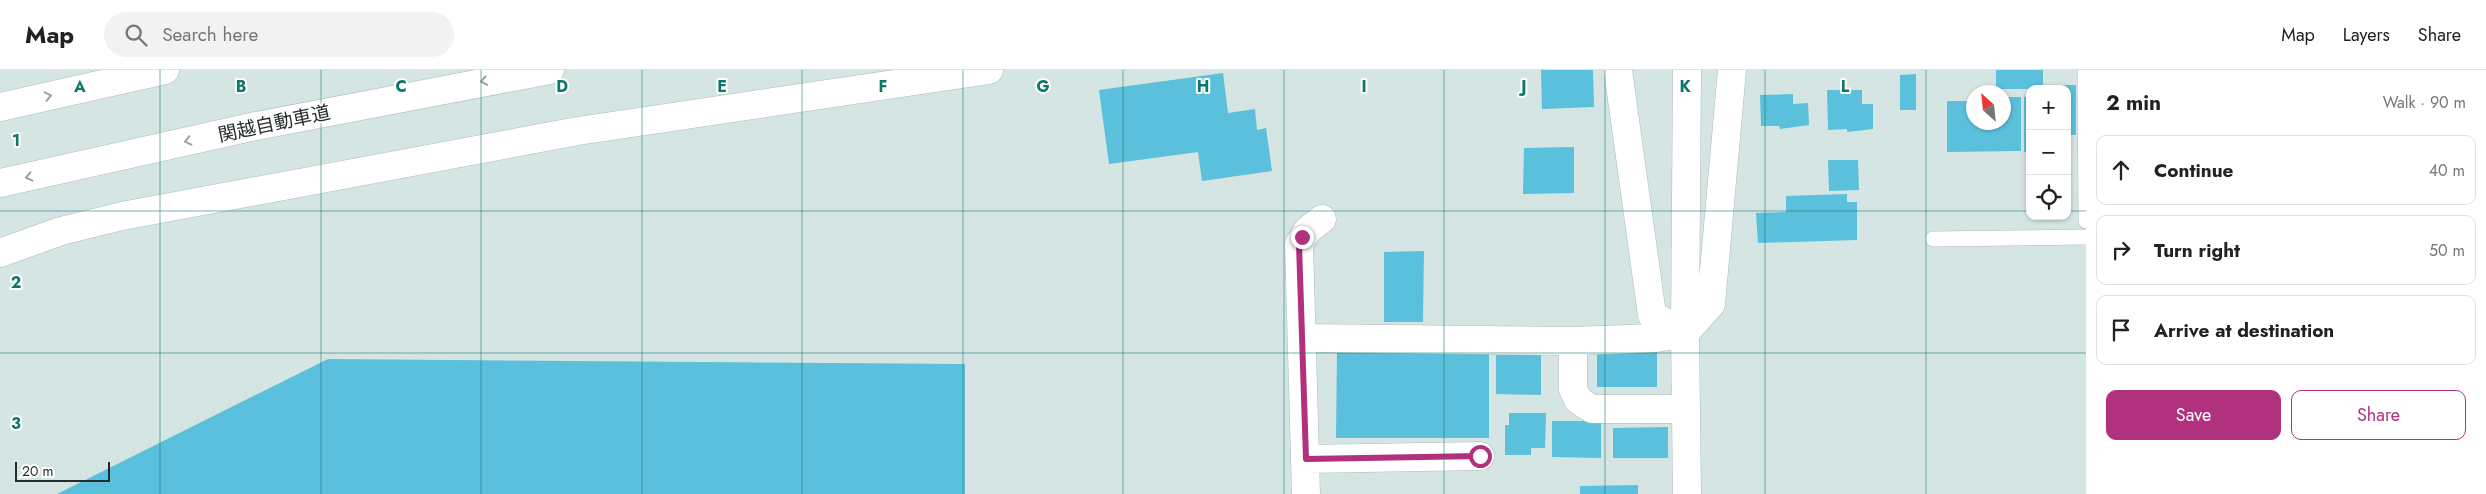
<!DOCTYPE html>
<meta charset="utf-8">
<style>
:root{--surface:#fff;--page:#f2f2f2;--text:#222;--muted:#767676;--line:#e0e0e0;--accent:#b0317e}
body{margin:0;font-family:Jost,"Noto Sans JP",sans-serif;background:var(--page);color:var(--text)}
.controls{position:absolute;right:15px;top:15px;display:grid;overflow:hidden;border-radius:10px;box-shadow:0 1px 4px #0004}
.controls button{width:45px;height:45px;display:grid;place-items:center;padding:0;border:0;border-bottom:1px solid var(--line);background:var(--surface);color:var(--text);font:25px sans-serif}
.compass{position:absolute;left:1966px;top:15px;width:45px;height:45px;border-radius:50%;background:var(--surface);box-shadow:0 1px 4px #0004;rotate:333deg}
.scale{position:absolute;left:15px;bottom:12px;width:95px;box-sizing:border-box;padding-left:5px;border:2px solid #262c2b;border-top:0;font-size:14px;line-height:18px;white-space:nowrap;color:#262c2b;-webkit-text-stroke:4px #fff;paint-order:stroke}
.stop{position:absolute;width:15px;height:15px;margin:-11px;border:4px solid #b0317e;border-radius:50%;background:#fff}
.stop.end{background:#b0317e;border-color:#fff;box-shadow:0 1px 5px #0008}
.list{margin:0;padding:0;list-style:none}
h2{display:flex;justify-content:space-between;align-items:center;height:65px;margin:0;padding:0 20px;font-size:21px}
h2 small{font-size:16px;font-weight:400;color:var(--muted)}
.list li{display:grid;grid-template-columns:32px 1fr auto;gap:15px;align-items:center;box-sizing:border-box;height:70px;margin:0 10px 10px;padding:0 10px;border:1px solid var(--line);border-radius:10px}
.list b{display:block;font-size:19px;white-space:nowrap}
.list em{font-size:16px;font-style:normal;color:var(--muted)}
.actions{display:flex;gap:10px;padding:15px 20px}
.actions a{flex:1;padding:11px 0;border:1px solid var(--accent);border-radius:10px;text-align:center;font-size:18px;color:var(--accent)}
.actions .main{background:var(--accent);color:#fff}
.icon{flex:none;width:28px;height:28px;fill:none;stroke:currentColor;stroke-width:2;stroke-linecap:round;stroke-linejoin:round}
.map{position:relative;flex:none;width:2086px;height:424px;overflow:hidden}
header{display:flex;align-items:center;gap:30px;box-sizing:border-box;height:70px;padding:0 25px;background:var(--surface);border-bottom:1px solid var(--line)}
header strong{font-size:24px}
nav{display:flex;gap:28px;margin-inline-start:auto;font-size:18px}
.search{width:350px;height:45px;background:var(--page);display:flex;align-items:center;gap:12px;box-sizing:border-box;padding:0 18px;border-radius:28px;color:var(--muted);font-size:19px}
main{display:flex}
aside{flex:1;background:var(--surface)}
.map>svg:first-child{display:block}
</style>
<header>
<strong>Map</strong>
<div class="search"><svg class="icon" aria-label="search" viewBox="0 0 24 24"><circle cx="10" cy="10" r="6"/><path d="M15 15l6 6"/></svg>Search here</div>
<nav><a>Map</a><a>Layers</a><a>Share</a></nav>
</header>
<main>
<div class="map">
<svg width="2086" height="424" viewBox="0 0 2086 424">
<rect width="100%" height="100%" fill="#d5e5e3"/>
<path fill="#5ac0dc" d="M1541 0H1593L1594 37 1542 39Z
M1996 0H2043V19H1996Z
M1223 3 1228 43 1255 39 1257 60 1266 58 1272 101 1202 111 1198 82 1109 94 1099 20Z
M1916 4V40H1900V5Z
M2051 15H2076V65H2067V19H2051Z
M1827 20H1862V34H1873V59L1847 62V59L1828 60Z
M1793 24V34L1808 33 1809 55 1780 59 1779 56H1761L1760 25Z
M1970 27H1974V52H2004V27H2021V81L1947 82V31H1970Z
M2024 27H2030V82H2024Z
M1574 77V123L1523 124 1524 78Z
M1828 90H1858L1859 120 1829 121Z
M1847 124V132H1857V170L1758 173 1756 143 1786 142V126Z
M1424 181 1423 252H1384V182Z
M1337 278H1489V368H1336Z
M1597 282H1657V317H1597Z
M1496 285H1541V325L1496 324Z
M328 289 965 294V424H57Z
M1509 343H1546L1545 378H1531V385H1505V355H1509Z
M1552 351H1601V388L1552 387Z
M1668 357V388H1613V358Z
M1638 415V424H1580V416Z"/>
<g fill="none" stroke-linecap="round" stroke-linejoin="round">
<g stroke="#adbcba" stroke-width="16">
<path id="lane" d="M2085 0 2086 151
M1933 169 2086 167"/>
</g>
<g stroke="#adbcba" stroke-width="29">
<path id="street" d="M1618 0 1652 245 1685 263
M1687 0 1685 263 1687 424
M0 183 61 161 122 146 578 61 989 0
M1302 268 1573 271 1656 268 1685 263 1711 234 1732 0
M1573 271V319L1578 330 1592 339H1686
M1306 389 1480 386
M1306 424 1299 174 1308 160 1322 149"/>
</g>
<g stroke="#adbcba" stroke-width="29">
<path id="highway" d="M0 37 165 0
M0 113 256 56 550 0"/>
</g>
<use href="#lane" stroke="#fff" stroke-width="15"/>
<use href="#street" stroke="#fff" stroke-width="28"/>
<use href="#highway" stroke="#fff" stroke-width="28"/>
</g>
<defs><path id="oneway-chevron" d="M-2-3.5L2.5 0L-2 3.5" fill="none" stroke-width="1.6" stroke-linecap="round" stroke-linejoin="round" transform="scale(1.25)"/></defs>
<g stroke="#9da0a0">
<use href="#oneway-chevron" transform="translate(484 11) rotate(169)"/>
<use href="#oneway-chevron" transform="translate(48 26) rotate(-13)"/>
<use href="#oneway-chevron" transform="translate(188 71) rotate(167)"/>
<use href="#oneway-chevron" transform="translate(29 107) rotate(167)"/>
</g>
<g fill="none" stroke-linecap="round" stroke-linejoin="round">
<path stroke="#b0317e" stroke-width="6" d="M1302 167 1299 174 1306 389 1480 386"/>
</g>
<path fill="none" stroke="#0f766e" stroke-width="1" stroke-opacity="0.55" d="M160 0V424M321 0V424M481 0V424M642 0V424M802 0V424M963 0V424M1123 0V424M1284 0V424M1444 0V424M1605 0V424M1765 0V424M1926 0V424M0 141H2030M2067 141H2086M0 283H2086"/>
<g text-anchor="middle" stroke-width="4" stroke-linejoin="round" paint-order="stroke">
<g font-size="19" fill="#262c2b" stroke="#fff">
<text transform="translate(274 53) rotate(-12)" y="7">関越自動車道</text>
</g>
</g>
<g font-size="16" text-anchor="middle" font-weight="bold" fill="#0f766e" stroke="#fff" stroke-width="4" stroke-linejoin="round" paint-order="stroke">
<text x="80" y="22">A</text>
<text x="241" y="22">B</text>
<text x="401" y="22">C</text>
<text x="562" y="22">D</text>
<text x="722" y="22">E</text>
<text x="883" y="22">F</text>
<text x="1043" y="22">G</text>
<text x="1203" y="22">H</text>
<text x="1364" y="22">I</text>
<text x="1524" y="22">J</text>
<text x="1685" y="22">K</text>
<text x="1845" y="22">L</text>
<text x="16" y="76">1</text>
<text x="16" y="218">2</text>
<text x="16" y="359">3</text>
</g>
</svg>
<div class="controls">
<button>+</button>
<button>−</button>
<button><svg class="icon" aria-label="locate" viewBox="0 0 24 24"><circle cx="12" cy="12" r="6"/><path d="M12 2v4M12 18v4M2 12h4M18 12h4"/></svg></button>
</div>
<svg class="compass" viewBox="-18 -18 36 36"><path d="M0-13l5 13h-10z" fill="#e53935"/><path d="M0 13l5-13h-10z" fill="#767676"/></svg>
<div class="scale">20 m</div>
<div class="stop" style="left:1480px;top:386px"></div>
<div class="stop end" style="left:1302px;top:167px"></div>
</div>
<aside>
<h2>2 min<small>Walk · 90 m</small></h2>
<ul class="list">
<li><svg class="icon" aria-label="ahead" viewBox="0 0 24 24"><path d="M12 20V5M6 11l6-6 6 6"/></svg><div><b>Continue</b></div><em>40 m</em></li>
<li><svg class="icon" aria-label="right" viewBox="0 0 24 24"><path d="M7 20v-9h11M14 6l5 5-5 5"/></svg><div><b>Turn right</b></div><em>50 m</em></li>
<li><svg class="icon" aria-label="arrive" viewBox="0 0 24 24"><path d="M6 21V4h12l-3 4 3 4H6"/></svg><div><b>Arrive at destination</b></div></li>
</ul>
<div class="actions"><a class="main">Save</a><a>Share</a></div>
</aside>
</main>
